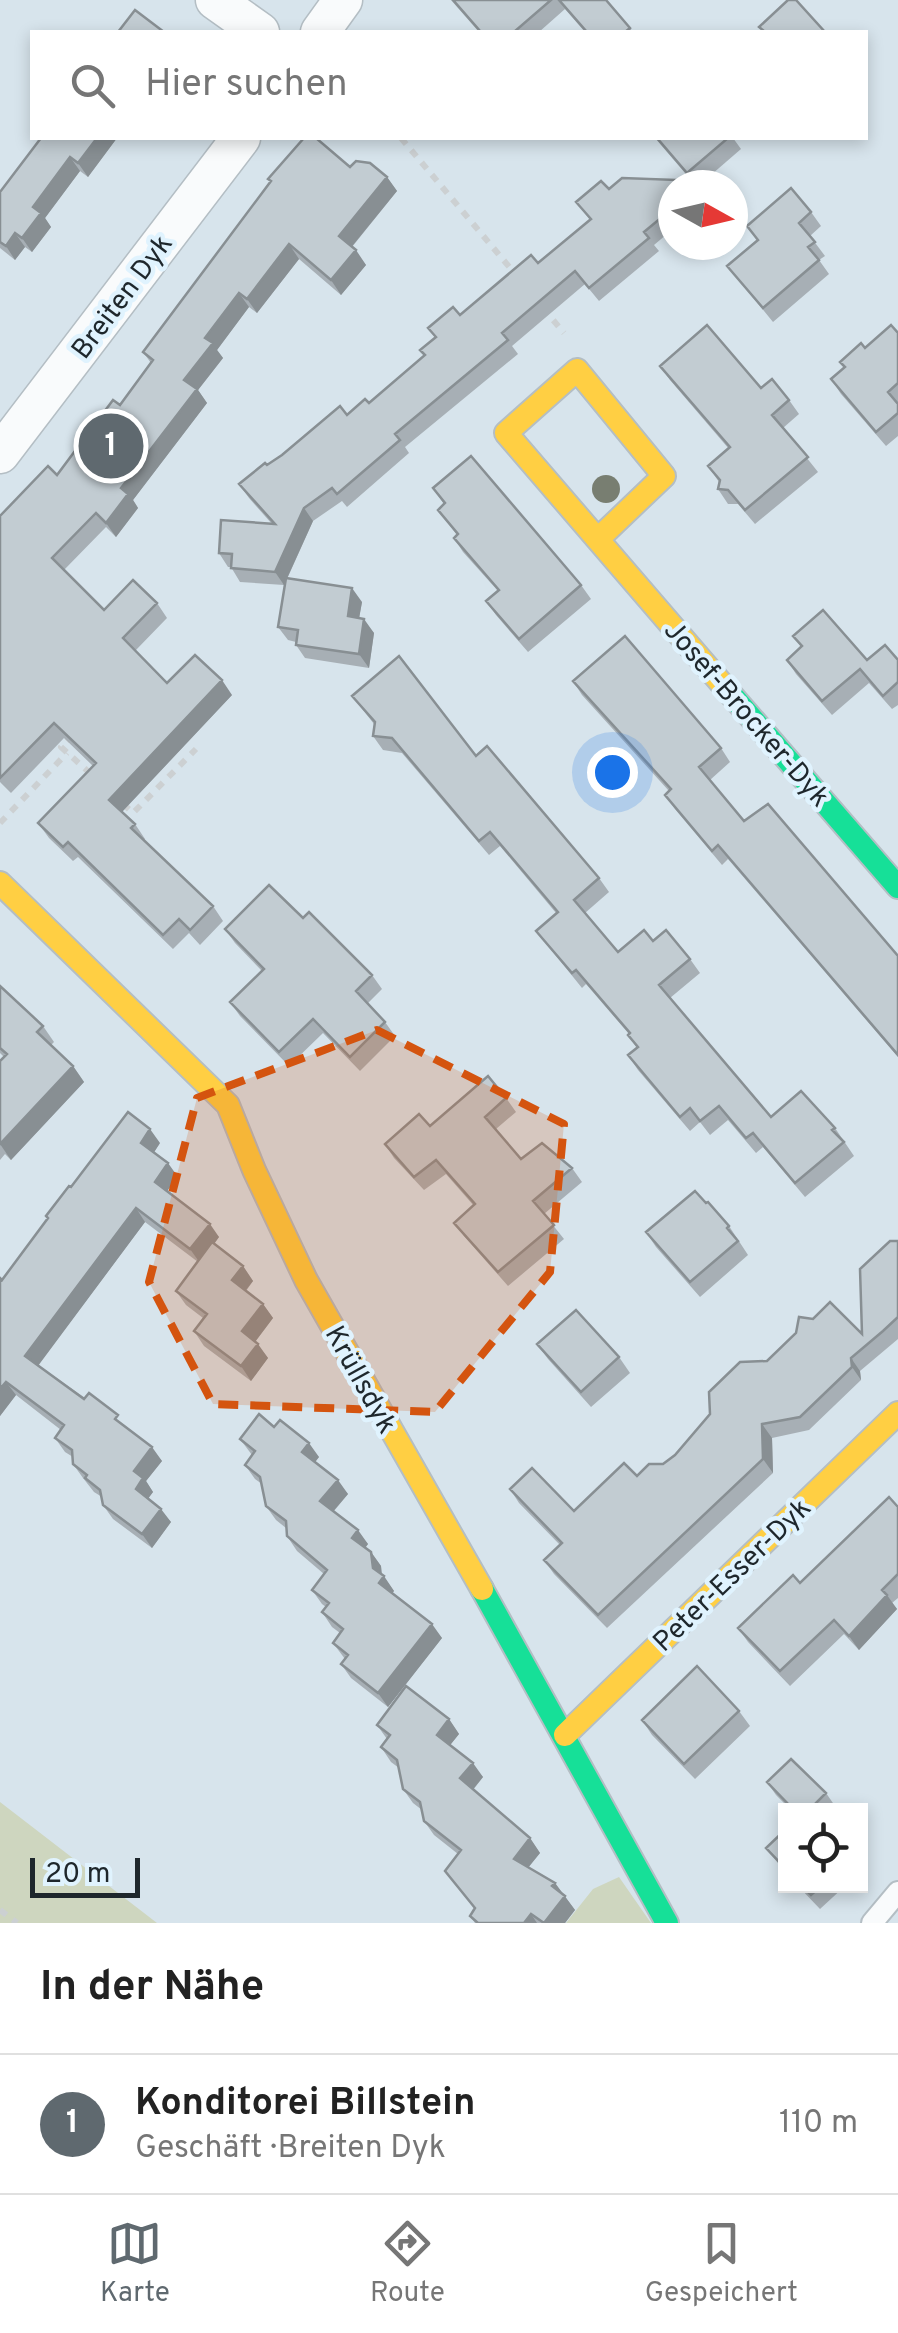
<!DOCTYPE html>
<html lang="de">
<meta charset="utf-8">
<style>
:root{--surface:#fff;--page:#f6f6f6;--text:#222;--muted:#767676;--line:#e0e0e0;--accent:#5f696f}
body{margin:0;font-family:Overpass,sans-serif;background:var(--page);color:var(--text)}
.controls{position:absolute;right:30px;bottom:30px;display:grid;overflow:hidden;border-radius:0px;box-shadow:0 5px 15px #0003}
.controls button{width:90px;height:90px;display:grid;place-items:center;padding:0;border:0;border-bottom:2px solid var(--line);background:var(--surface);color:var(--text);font:50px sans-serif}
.compass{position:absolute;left:658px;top:170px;width:90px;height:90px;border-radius:50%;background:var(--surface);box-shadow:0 5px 15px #0003;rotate:98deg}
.scale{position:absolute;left:30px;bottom:25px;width:110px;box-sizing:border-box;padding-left:10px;border:5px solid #1e272c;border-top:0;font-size:28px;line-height:35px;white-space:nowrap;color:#1e272c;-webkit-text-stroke:8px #e0f3fe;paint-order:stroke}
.you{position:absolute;left:612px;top:772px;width:35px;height:35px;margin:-25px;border:8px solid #fff;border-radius:50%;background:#1a73e8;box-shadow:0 0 0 15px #1a73e833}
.badge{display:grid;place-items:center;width:65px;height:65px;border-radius:50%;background:var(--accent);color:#fff;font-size:32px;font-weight:700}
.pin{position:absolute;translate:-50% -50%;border:5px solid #fff;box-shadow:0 2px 10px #0006}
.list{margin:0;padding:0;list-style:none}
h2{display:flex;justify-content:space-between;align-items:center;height:130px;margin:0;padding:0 40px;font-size:42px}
h2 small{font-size:32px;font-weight:400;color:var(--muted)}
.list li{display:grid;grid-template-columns:65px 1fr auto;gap:30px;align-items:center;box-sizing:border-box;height:140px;padding:0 40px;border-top:2px solid var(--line)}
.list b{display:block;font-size:38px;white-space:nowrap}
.list p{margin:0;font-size:32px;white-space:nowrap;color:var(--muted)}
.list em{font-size:32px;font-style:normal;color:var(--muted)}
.icon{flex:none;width:55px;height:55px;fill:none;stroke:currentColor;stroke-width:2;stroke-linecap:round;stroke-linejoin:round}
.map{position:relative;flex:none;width:898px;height:1923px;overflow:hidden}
.search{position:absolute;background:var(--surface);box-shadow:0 5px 15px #0003;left:30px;right:30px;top:30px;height:110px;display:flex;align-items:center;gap:25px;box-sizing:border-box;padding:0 35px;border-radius:0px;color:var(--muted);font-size:38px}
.sheet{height:270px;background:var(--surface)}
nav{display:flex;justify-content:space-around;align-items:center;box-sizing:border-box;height:140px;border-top:2px solid var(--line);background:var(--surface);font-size:28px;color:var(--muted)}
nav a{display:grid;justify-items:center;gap:5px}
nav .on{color:var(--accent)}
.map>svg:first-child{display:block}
</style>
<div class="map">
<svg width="898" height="1923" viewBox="0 0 898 1923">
<rect width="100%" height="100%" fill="#d7e4ec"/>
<path fill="#ced6bf" d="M0 1802 157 1923H0Z
M619 1877 651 1923H566L593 1889Z"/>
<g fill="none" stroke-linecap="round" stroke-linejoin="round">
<g stroke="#b4bec4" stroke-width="24">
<path id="lane" d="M872 1923 898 1892"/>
</g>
<g stroke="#b4bec4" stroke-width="41">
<path id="street" d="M215 0 260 32
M320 32 343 0
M0 454 241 138"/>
</g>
<g stroke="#b4bec4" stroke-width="26">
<path id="fast" d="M728 691 898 887
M482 1589 667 1923"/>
</g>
<g stroke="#b4bec4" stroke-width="26">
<path id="slow" d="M598 539 664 476 577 370 506 433 728 691
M0 883 228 1105 254 1170 306 1280 482 1589
M565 1735 898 1413"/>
</g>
<path stroke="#ccd0d2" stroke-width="6" stroke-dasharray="8 8" stroke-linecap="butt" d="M401 138 516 275
M543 308 564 333
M72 735 61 747 92 775
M123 804 133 813 196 749
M0 823 67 753
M0 1910 17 1923"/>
<use href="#lane" stroke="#f9fbfc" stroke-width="20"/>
<use href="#street" stroke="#f9fbfc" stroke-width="38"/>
<use href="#fast" stroke="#16e098" stroke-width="22"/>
<use href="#slow" stroke="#ffcf43" stroke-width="22"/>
</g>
<circle fill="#787e71" cx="606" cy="489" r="14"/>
<path fill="#a7afb5" d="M451 0H606L633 32H585L565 9 539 32H479Z
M41 138H117L88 177 80 171 45 218 51 227 32 252 25 247 15 260 0 248V192Z
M655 138H733L741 149 704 181 709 185H673V229L654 245 659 251 599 301 585 284 512 346 518 354 405 447 409 453 347 507 342 501 313 521 287 579 362 602 359 618 374 633 369 668 305 658 296 645V642L288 640 278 627 285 582 284 585 240 582 231 567H228L219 553 272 524 249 498 239 484 267 465 347 415 369 403 425 356 435 337 428 328 460 315 538 263 590 220 576 202 609 189 691 180Z
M350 167 387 177 397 191 352 247 366 265 341 295 299 259 257 313 249 307 217 350 223 358 198 390 207 403 133 500 138 508 116 537 106 527 64 570 104 610 157 603 167 618 135 651 167 683 232 695 122 812 135 824 145 839 144 840 213 906 223 921 200 945 189 933 173 949 78 857 73 861 49 838 38 823 93 766 64 738 11 793 0 782V516L57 475 120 405 151 363 143 352 271 182 268 179Z
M811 212 821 226 810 236 825 256 819 260 829 274 773 322 727 266 757 240 747 226Z
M898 333V436L886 446 841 394 831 379 865 348Z
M660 366 761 388 789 400 799 414 783 428 818 472 755 524 738 504H728L718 489 719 482 708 466 729 449 670 380Z
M433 488 581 585 591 599 528 652 496 615 486 601 498 591 463 552 454 538 457 535 438 510 444 504Z
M793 636 867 660H898V705L892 709 869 683 832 715 796 674 787 660 801 647Z
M573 681 721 748 730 762 710 780 744 821 898 956V1057L728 859 722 865 675 809 665 795 669 791 582 695Z
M352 696 476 756 599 878 609 892 585 913 618 952 653 941 690 959 700 973 670 998 771 1117 835 1128 854 1156 805 1197 763 1147 756 1153 728 1120 710 1135 700 1122 690 1131 638 1070 628 1055 637 1048 628 1035 629 1034 586 984 582 988 536 931 556 913 500 846 489 855 402 753 383 750 373 736 374 724Z
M303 918 372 975 382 989 368 1003 385 1022 395 1036 360 1071 323 1033 289 1066 240 1016 230 1002 262 971 235 943 225 929Z
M0 986 43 1026 54 1042 51 1045 73 1066 84 1082 11 1160 5 1154 0 1160V1061L4 1057 0 1053Z
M506 1098 516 1112 496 1129 521 1159 572 1168 582 1182 544 1214 564 1239 508 1286 464 1236 454 1223 474 1206 446 1174 424 1190 394 1158 385 1144Z
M160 1143 154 1152 178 1177 167 1191 219 1237 214 1244 243 1266 253 1281 246 1291 263 1304 273 1318 255 1342 268 1358 251 1381 204 1346 194 1331 203 1318 186 1305 176 1291 198 1262 145 1222 38 1365 128 1428 162 1461 146 1481 153 1492 148 1498 171 1522 152 1548 113 1519 103 1505 102 1497 94 1492 83 1478 73 1464V1457L65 1452 55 1438 61 1430 16 1395 0 1416V1278L2 1280 48 1219 46 1216 71 1187Z
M706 1203 729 1226 748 1255 700 1297 656 1247 646 1232Z
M898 1241V1339L860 1371 861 1380 809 1430 772 1438 773 1473 607 1628 554 1574 544 1560 560 1545 519 1503 510 1489 574 1511 637 1476 663 1464 675 1455 767 1361 862 1334Z
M537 1344 619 1357 630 1373 591 1407 548 1359Z
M274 1427 319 1457 315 1462 348 1494 334 1511 368 1544 365 1548 371 1552 381 1566 382 1575 394 1591 392 1593 442 1638 388 1707 351 1678 341 1664 345 1659 333 1643 340 1633 332 1627 322 1612 326 1607 322 1604 312 1590 324 1574 297 1551 287 1536 286 1528 276 1520 266 1506 262 1484 255 1479 245 1465 252 1455 240 1439Z
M898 1507V1598L892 1603 897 1609 859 1650 844 1634 790 1686 748 1642 738 1628 800 1583Z
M739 1711 750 1726 695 1779 652 1735 642 1720Z
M449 1719 459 1734 450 1745 483 1777 473 1790 530 1838 540 1853 528 1867 555 1883 575 1910 565 1923H475L470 1916 475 1909 445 1871 458 1854 434 1835 424 1821 422 1810 413 1803 403 1789 399 1768 391 1762 381 1747 387 1739 377 1725Z
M767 1782 826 1793 835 1806 831 1810H791L776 1795Z
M786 1829V1873L766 1848Z
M798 1886H845L820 1909Z"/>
<path fill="#888f93" d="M97 138H117L88 177 78 163Z
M70 157 80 171 45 218 51 227 32 252 22 238 33 207Z
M387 177 397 191 349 250 339 236Z
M15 233 25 247 15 260 6 246Z
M289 244 299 259 257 313 247 299Z
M356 250 366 265 341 295 331 280Z
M239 293 249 307 217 350 223 358 198 390 207 403 133 500 138 508 116 537 106 523 121 488 184 380 205 338Z
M304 508 313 521 284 585 275 572Z
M352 588 362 602 357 630 348 616Z
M364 619 374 633 369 668 359 654Z
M222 680 232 695 120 814 109 800Z
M73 1066 84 1082 11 1160 0 1144Z
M150 1129 160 1143 151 1157 141 1143Z
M168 1163 178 1177 164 1195 155 1182Z
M136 1208 145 1222 35 1370 25 1356Z
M210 1224 219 1237 200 1263 190 1249Z
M243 1266 253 1281 242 1295 232 1280Z
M263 1304 273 1318 252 1346 242 1331Z
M258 1344 268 1358 251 1381 241 1366Z
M851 1358 860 1371 861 1380 852 1367Z
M6 1382 16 1395 0 1416V1389Z
M762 1424 772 1438 773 1473 763 1459Z
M309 1443 319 1457 312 1466 302 1452Z
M152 1447 162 1461 146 1481 153 1492 145 1503 136 1489 134 1471Z
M338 1480 348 1494 330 1515 320 1501Z
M161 1509 171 1522 152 1548 142 1534Z
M358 1530 368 1544 362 1552 352 1538Z
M371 1552 381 1566 382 1579 384 1576 394 1591 389 1597 379 1583 373 1568Z
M887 1595 897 1609 859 1650 849 1636Z
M432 1624 442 1638 388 1707 378 1693Z
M449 1719 459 1734 447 1749 437 1735Z
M473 1763 483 1777 470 1793 460 1778Z
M530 1838 540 1853 524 1873 514 1859Z
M555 1883 575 1910 565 1923H544L552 1886Z
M531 1914 537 1923H524Z"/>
<path fill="#c2ccd2" stroke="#888f93" stroke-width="2.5" d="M453 0H551L514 32H481Z
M559 0H606L630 28 625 32H587Z
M788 0H796L825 32H765L759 27Z
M135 10 164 32H118Z
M41 138H97L78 163 70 157 33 207 41 213 22 238 15 233 6 246 0 242V192Z
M304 138H316L350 167 356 161 370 163 387 177 339 236 356 250 331 280 289 244 247 299 239 293 205 338 213 343 184 380 197 389 121 488 128 494 106 523 96 513 52 558 104 610 133 580 157 603 123 638 167 683 195 655 222 680 109 800 135 824 131 828 213 906 190 930 179 919 163 935 68 842 63 847 38 823 96 763 54 723 0 778V516L48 466 57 475 113 400 120 405 153 360 143 352 271 181 268 179Z
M657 138H728L687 173Z
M622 178 706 181 700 185H673V208L644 232 649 238 589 288 575 271 502 333 508 340 395 434 400 440 337 494 332 488 304 508 275 572 231 568 232 554 219 553 221 520 275 524 239 484 265 463 267 465 282 455 340 406 347 415 365 399 369 403 425 355 420 350 436 337 428 328 453 307 460 315 531 255 538 263 591 219 576 202 601 181 609 189Z
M791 188 811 212 799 223 815 242 808 247 819 260 763 308 727 266 758 240 747 226Z
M707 325 761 388 772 379 789 400 772 415 808 457 745 510 728 490 718 489 720 480 708 466 730 447 660 366Z
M891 325 898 333V383L888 392 898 404V413L876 432 831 379 845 367 840 362 861 343 865 348Z
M471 456 581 585 519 639 486 601 499 590 454 538 458 534 438 510 445 503 433 488Z
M286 578 352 588 348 616 364 619 359 654 296 645 298 630 278 627Z
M823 610 867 660 885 645 898 660V682L883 696 860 669 822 701 787 660 802 646 793 636Z
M625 636 721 748 699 767 744 821 768 804 898 956V1055L718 845 712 851 665 795 671 789 573 681Z
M399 656 476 756 487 746 599 878 574 900 618 952 644 930 653 941 666 930 690 959 659 985 771 1117 801 1091 835 1128 832 1130 844 1142 795 1183 753 1133 746 1138 719 1106 700 1121 690 1108 680 1117 628 1055 638 1047 628 1035 630 1033 576 970 572 973 536 931 558 912 490 832 479 841 392 738 373 736 375 722 352 696Z
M269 885 303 918 309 912 372 975 356 991 385 1022 350 1057 313 1019 279 1052 230 1002 264 969 225 929Z
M0 986 43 1026 37 1032 73 1066 0 1144V1061L7 1054 0 1048Z
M488 1076 506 1098 485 1117 521 1159 542 1143 572 1168 533 1201 554 1225 498 1272 454 1223 475 1204 436 1160 414 1177 385 1144 419 1114 430 1126Z
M128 1112 150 1129 141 1143 168 1163 155 1182 210 1224 190 1249 136 1208 25 1356 84 1399 89 1393 118 1415 115 1419 152 1447 134 1471 143 1478 136 1489 161 1509 142 1534 103 1505 100 1490 85 1478 87 1475 73 1464 72 1450 55 1438 64 1425 6 1382 0 1389V1278L2 1280 48 1218 46 1216 69 1186 71 1187Z
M695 1191 706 1203 708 1202 729 1226 727 1228 738 1241 690 1282 646 1232Z
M890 1241H898V1317L883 1331 851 1358 852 1367 800 1417 762 1424 763 1459 598 1615 544 1560 562 1543 510 1489 532 1468 574 1511 624 1463 637 1476 649 1464H663L675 1455 710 1414 709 1392 740 1362 767 1361 796 1333 799 1317 813 1319 830 1302 862 1334 860 1269Z
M212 1242 243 1266 232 1280 263 1304 242 1331 258 1344 241 1366 194 1331 207 1314 176 1291Z
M576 1310 619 1357 581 1392 537 1344Z
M259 1414 274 1427 280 1420 309 1443 302 1452 338 1480 320 1501 358 1530 352 1538 371 1552 373 1568 384 1576 379 1583 432 1624 378 1693 341 1664 348 1655 333 1643 343 1629 322 1612 329 1603 312 1590 327 1570 287 1536 286 1521 266 1506 260 1477 245 1465 255 1451 240 1439Z
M889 1497 898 1507V1574L882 1590 887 1595 849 1636 834 1620 780 1671 738 1628 793 1575 800 1583Z
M697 1666 739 1711 684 1764 642 1720Z
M406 1686 449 1719 437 1735 473 1763 460 1778 530 1838 514 1859 555 1883 552 1886 565 1896 544 1923 531 1914 524 1923H478L470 1916 475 1908 445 1871 461 1850 424 1821 420 1802 403 1789 397 1760 381 1747 390 1735 377 1725Z
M791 1759 826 1793 812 1807 815 1810H794L767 1782Z
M786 1829V1869L766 1848Z
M802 1886H821L811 1895Z"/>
<path fill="#d4540f" fill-opacity="0.2" stroke="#d4540f" stroke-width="8" stroke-dasharray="20 12" stroke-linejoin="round" d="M377 1030 564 1124 550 1272 435 1412 213 1404 149 1282 197 1098Z"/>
<g text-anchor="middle" stroke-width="9" stroke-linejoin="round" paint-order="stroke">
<g font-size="28" fill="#1e272c" stroke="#e0f3fe">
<text transform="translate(121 296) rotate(-53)" y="10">Breiten Dyk</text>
<text transform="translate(748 713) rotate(49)" y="10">Josef-Brocker-Dyk</text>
<text transform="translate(362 1379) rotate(61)" y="10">Krüllsdyk</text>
<text transform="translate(731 1574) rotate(-44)" y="10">Peter-Esser-Dyk</text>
</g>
</g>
</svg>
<div class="controls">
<button><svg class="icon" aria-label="locate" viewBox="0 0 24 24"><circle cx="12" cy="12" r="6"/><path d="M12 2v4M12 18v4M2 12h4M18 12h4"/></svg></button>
</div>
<svg class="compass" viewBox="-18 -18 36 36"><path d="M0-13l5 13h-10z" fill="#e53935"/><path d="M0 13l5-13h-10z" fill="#767676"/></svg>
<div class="scale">20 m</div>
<div class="you"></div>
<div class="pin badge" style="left:111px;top:446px">1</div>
<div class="search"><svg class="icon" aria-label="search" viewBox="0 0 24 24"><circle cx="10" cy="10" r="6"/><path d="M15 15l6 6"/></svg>Hier suchen</div>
</div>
<section class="sheet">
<h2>In der Nähe<small></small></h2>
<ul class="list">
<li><span class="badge">1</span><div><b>Konditorei Billstein</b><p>Geschäft · Breiten Dyk</p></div><em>110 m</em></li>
</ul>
</section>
<nav>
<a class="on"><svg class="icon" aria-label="map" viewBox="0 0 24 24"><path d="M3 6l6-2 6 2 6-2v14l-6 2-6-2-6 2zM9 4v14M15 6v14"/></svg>Karte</a>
<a><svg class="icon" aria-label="directions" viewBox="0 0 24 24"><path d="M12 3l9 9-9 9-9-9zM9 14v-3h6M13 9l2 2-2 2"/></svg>Route</a>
<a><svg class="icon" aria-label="saved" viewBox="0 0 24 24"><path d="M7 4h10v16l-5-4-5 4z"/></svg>Gespeichert</a>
</nav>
